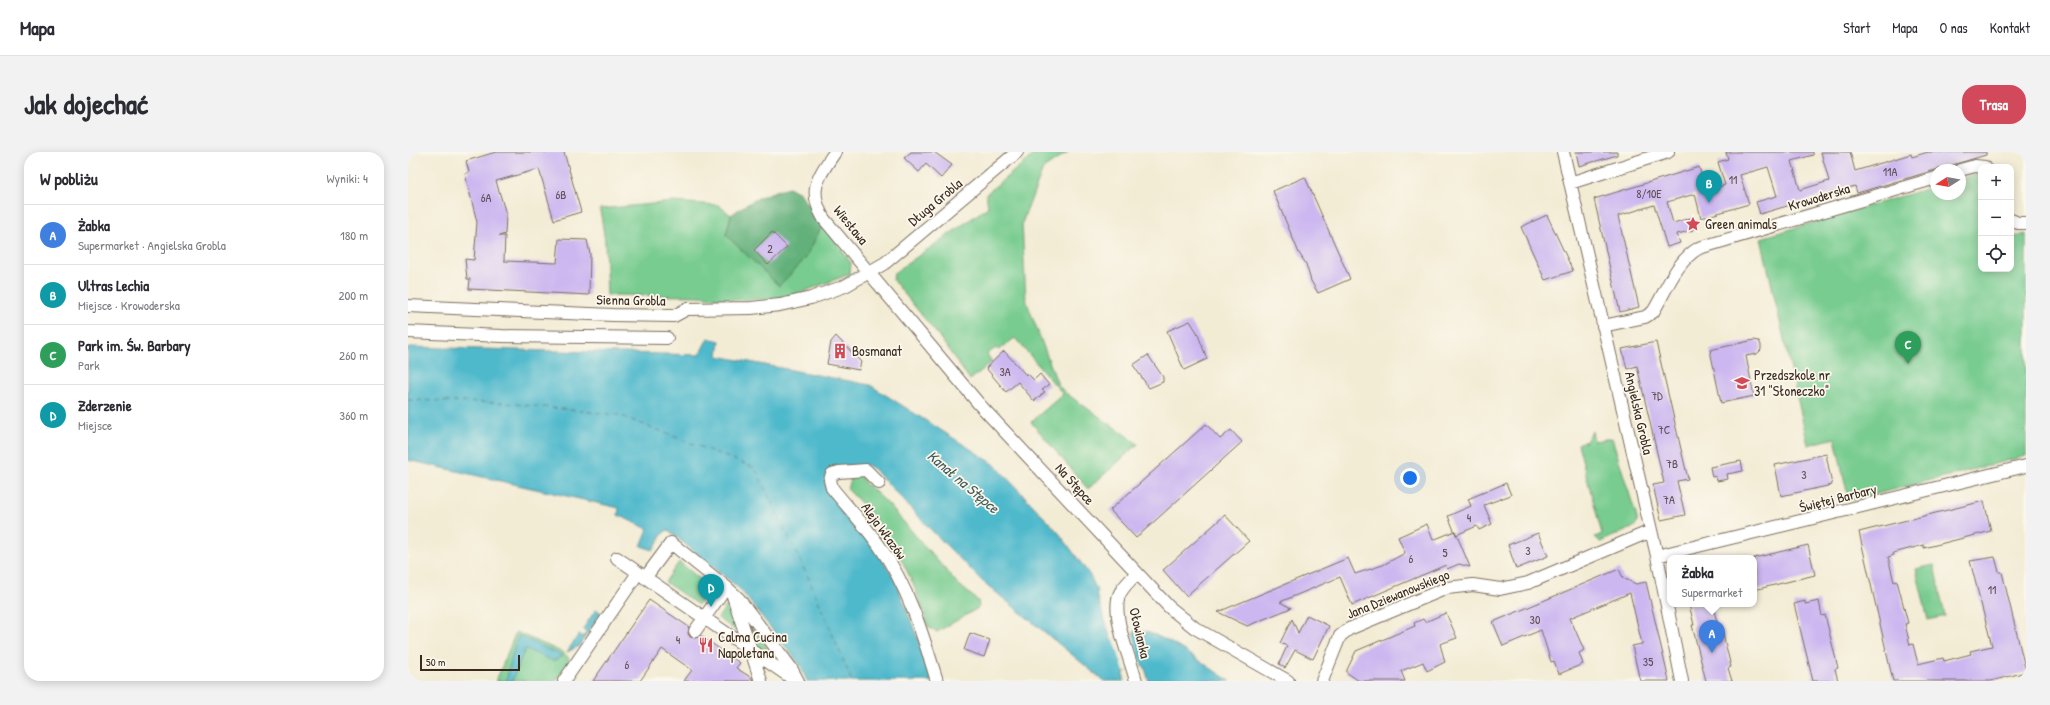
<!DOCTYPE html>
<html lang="pl">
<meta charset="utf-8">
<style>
:root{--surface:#fff;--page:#f2f2f3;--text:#2b2b33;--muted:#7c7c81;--line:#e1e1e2;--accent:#d1495b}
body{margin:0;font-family:"Patrick Hand",sans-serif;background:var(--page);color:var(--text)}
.controls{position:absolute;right:12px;top:12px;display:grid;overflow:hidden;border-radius:8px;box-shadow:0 2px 10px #0003}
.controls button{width:36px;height:36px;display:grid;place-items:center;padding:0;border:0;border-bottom:1px solid var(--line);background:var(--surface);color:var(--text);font:20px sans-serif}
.compass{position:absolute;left:1522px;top:12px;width:36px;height:36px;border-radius:50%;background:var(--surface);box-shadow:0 2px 10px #0003;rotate:259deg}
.scale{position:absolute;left:12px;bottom:10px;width:100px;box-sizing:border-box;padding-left:4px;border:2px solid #3b2a1e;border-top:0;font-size:11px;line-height:14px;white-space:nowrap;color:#3b2a1e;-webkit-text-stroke:3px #fbf7ec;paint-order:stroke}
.you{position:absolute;left:1002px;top:326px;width:14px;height:14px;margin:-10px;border:3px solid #fff;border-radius:50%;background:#1a73e8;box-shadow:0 0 0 6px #1a73e833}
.badge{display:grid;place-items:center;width:26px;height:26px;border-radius:50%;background:var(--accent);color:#fff;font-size:13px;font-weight:700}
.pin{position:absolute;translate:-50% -33px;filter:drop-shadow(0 1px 2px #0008)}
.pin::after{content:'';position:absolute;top:21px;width:14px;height:12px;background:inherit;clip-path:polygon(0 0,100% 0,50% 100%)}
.popup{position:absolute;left:1259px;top:403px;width:90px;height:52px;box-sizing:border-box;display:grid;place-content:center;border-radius:8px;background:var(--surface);filter:drop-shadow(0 1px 3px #0005);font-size:13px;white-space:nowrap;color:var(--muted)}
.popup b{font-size:15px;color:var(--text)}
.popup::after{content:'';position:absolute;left:50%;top:100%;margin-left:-8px;border:8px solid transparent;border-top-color:var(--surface)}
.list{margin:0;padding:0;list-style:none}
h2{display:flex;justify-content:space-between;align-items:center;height:52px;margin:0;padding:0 16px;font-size:17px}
h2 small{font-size:13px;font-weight:400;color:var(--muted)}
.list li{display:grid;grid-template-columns:26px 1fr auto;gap:12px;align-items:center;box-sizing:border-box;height:60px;padding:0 16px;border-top:1px solid var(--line)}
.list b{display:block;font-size:15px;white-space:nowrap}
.list p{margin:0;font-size:13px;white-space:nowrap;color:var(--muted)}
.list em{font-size:13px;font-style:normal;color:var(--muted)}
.icon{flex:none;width:22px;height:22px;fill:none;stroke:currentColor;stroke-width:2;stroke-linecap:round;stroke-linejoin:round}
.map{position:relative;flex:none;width:1618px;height:529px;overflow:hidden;border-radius:16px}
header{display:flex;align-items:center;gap:24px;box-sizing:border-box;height:56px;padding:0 20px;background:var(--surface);border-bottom:1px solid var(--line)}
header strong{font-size:19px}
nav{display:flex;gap:22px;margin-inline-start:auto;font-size:14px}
.intro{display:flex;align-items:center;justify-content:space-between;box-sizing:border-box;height:96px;padding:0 24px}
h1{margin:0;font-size:28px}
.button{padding:10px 18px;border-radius:16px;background:var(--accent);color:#fff;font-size:14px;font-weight:700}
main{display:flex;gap:24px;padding:0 24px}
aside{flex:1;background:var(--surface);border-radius:16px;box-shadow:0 2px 10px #0003}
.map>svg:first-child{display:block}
</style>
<header>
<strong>Mapa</strong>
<nav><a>Start</a><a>Mapa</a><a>O nas</a><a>Kontakt</a></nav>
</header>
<div class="intro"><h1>Jak dojechać</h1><a class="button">Trasa</a></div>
<main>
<aside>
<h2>W pobliżu<small>Wyniki: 4</small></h2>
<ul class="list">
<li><span class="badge" style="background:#3f7fe0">A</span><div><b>Żabka</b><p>Supermarket · Angielska Grobla</p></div><em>180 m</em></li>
<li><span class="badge" style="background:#0f9aa8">B</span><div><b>Ultras Lechia</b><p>Miejsce · Krowoderska</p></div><em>200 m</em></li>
<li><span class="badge" style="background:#2e9e5b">C</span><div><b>Park im. Św. Barbary</b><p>Park</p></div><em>260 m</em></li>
<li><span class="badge" style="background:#0f9aa8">D</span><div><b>Zderzenie</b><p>Miejsce</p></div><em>360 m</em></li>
</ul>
</aside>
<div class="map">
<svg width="1618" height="529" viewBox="0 0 1618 529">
<rect width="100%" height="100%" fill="#fbf7ec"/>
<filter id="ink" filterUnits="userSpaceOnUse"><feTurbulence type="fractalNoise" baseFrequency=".025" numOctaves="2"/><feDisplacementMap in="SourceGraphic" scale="8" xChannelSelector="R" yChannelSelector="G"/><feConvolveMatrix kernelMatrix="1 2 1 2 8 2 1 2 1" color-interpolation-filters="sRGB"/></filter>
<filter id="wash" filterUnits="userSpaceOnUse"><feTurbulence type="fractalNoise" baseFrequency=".012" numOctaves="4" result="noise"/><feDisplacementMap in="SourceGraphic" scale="16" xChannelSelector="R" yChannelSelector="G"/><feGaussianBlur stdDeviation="0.9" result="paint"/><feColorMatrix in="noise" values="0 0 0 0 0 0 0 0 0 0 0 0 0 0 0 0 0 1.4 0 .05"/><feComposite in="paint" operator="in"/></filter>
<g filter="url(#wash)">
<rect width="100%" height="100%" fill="#f3ecd5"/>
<path fill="#78cc90" stroke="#5a7b57" d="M629 0H660L635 17 614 71 618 148 650 233 659 242 730 292 680 337 623 270 655 242 607 186 590 198 588 196 579 202 584 210 562 228 530 183 485 128 486 121 580 55 578 42Z
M1569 22 1573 23V117H1603V86L1618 82V304L1441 349 1427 286 1400 293 1353 86 1528 34V42H1552V27Z
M265 50 310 53 323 63 318 83 397 107 415 72 443 111 442 122 389 142 364 147 319 148 292 144 199 143 197 89 192 57Z
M1184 279 1186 289 1204 286 1229 366V372L1224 376 1192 390 1187 385 1194 382 1170 292 1176 289 1177 291Z
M452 323 458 333H460L480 352 549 431 570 449 571 454 570 456 529 480 520 475C505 422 480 375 439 337L442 328V324Z
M271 410 302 435 290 453 257 430Z
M1526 413 1537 464 1520 468 1508 417Z
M321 450 332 482 310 466Z
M338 467 369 509 346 493Z
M108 480 156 501 162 508 148 529H88Z"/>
<path fill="#62b07a" stroke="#4e6d4c" d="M381 35 392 41 415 72 397 107 371 134 318 83 323 63C343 48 357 42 381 35Z"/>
<path fill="#4fb9cc" stroke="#457275" d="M300 186 312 189 310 204 462 233 586 312 651 381 681 422 690 440 688 441 704 490 706 487 725 482 727 483 726 479C747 474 802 517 822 529H741L736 513 716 520V529H696L573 428 528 383 465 316 459 313 429 314 418 322V336L469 399 487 427 516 503 524 529H399L392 513 332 437 260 378 255 381 245 398 233 394 240 377 210 363 211 356 0 308V195L291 203Z
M188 457 193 461 171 494 159 500 171 482 175 485 179 480 175 477Z
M111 484 155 504 145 509 117 497 104 529H98L107 492Z"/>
<path fill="#f3ecd5" d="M725 482 734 515 716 520 706 487Z"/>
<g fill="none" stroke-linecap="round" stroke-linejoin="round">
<path stroke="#425c5b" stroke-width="1" stroke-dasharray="5 4" stroke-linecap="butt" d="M0 248 98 251 211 263 347 316 401 427 444 529"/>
</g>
<g id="blocks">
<path fill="#ccb7f0" d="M88 0H156L173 60 146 68 131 17 88 29 98 62 97 82 91 84H97L96 109 149 111 151 87 179 88 182 102 181 143 61 137 62 127H59L57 107 66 108 69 70 57 22 61 20 58 9Z
M503 0H526L544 13 533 26 518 12 511 20 496 6Z
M1168 0H1209V3L1171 14Z
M1318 0H1405V3L1384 9 1392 38 1421 29 1413 0H1442L1447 19 1503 2 1504 5 1520 0H1578V3L1449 41 1447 34 1352 62 1348 50 1369 44 1360 15 1332 23 1341 52 1293 66 1287 42 1259 50 1265 71 1283 66 1286 78 1269 82 1272 91 1259 95 1246 53 1210 64 1231 155 1212 160 1186 47 1291 15 1298 39 1317 33 1310 10 1320 7Z
M897 25 942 127 910 141 903 129 898 112 891 101 865 39Z
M1139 63 1165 119 1137 128 1113 75Z
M364 80 379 95 360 113 346 98Z
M782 169 789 180 799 207 776 218 759 179Z
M428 184 453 210 451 218 419 212 423 190Z
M1346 188 1351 189 1353 193V198L1349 202 1338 204 1346 244 1313 251 1302 198Z
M1248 190 1280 327 1269 329 1277 363 1253 368 1245 333 1256 331 1229 214 1219 217 1214 197Z
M596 199 618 223 619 221 626 228 632 222 641 233 634 238 637 240 626 249 610 230 598 240 578 216Z
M740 203 755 225V230L741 236 725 213Z
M798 272 812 287 823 278 834 290 728 386 702 358Z
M1418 302 1424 333 1373 344 1367 313Z
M1333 309 1335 319 1319 322 1320 327 1309 329 1308 324 1304 325 1302 315Z
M1098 331 1103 343 1076 353 1084 372 1071 378 1069 374 1048 383 1040 364 1063 354 1060 347Z
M1576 349 1583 379 1516 396V393L1485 401 1486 403 1480 405 1486 430 1489 429 1500 471 1497 472 1502 493 1505 492 1510 512 1535 506 1536 509 1563 502 1562 499 1584 494 1562 409 1587 405 1591 420H1594L1618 520 1583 529H1485L1451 380Z
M817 363 841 389 778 444 755 418Z
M1019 372 1025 388 1047 379 1062 415 1051 412 1039 417 1038 413 944 453 932 425 872 450 883 456 839 474 810 460 940 406 947 422 975 413 997 401 990 385Z
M1130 381 1140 404 1108 417 1100 393Z
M1400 393 1407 423 1346 438V406Z
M1211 417 1215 426 1228 432 1238 430 1261 529H1232L1224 494 1234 492 1222 441 1162 466 1176 498 1171 501 1175 512 1151 522 1146 509 1143 510 1133 478 1095 494 1085 470Z
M241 448 281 475 280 482 282 485 287 486 293 484 332 511 328 516 344 526 345 529H276L284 518 254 497 232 529H185Z
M1397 449V452L1411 449 1414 464 1417 463 1430 516 1427 517 1430 529H1405L1386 452Z
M1281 452H1304L1310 473H1313L1323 515 1320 516 1324 529H1298L1284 473H1286Z
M1038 461 1049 486 1032 492 1037 510 1019 519 1015 510 993 519 997 529H951L938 520 948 499 1007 474 1006 471 1015 467 1017 470Z
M899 463 921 474 905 507 887 498 877 516 871 512 879 494 872 491 884 467 890 481Z
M562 481 582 488 576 505 556 498Z"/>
</g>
</g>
<g filter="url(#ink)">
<use href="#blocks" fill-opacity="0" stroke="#7b6e5e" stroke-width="1"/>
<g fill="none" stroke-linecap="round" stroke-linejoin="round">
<g stroke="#7b6e5e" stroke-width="14">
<path id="street" d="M427 0C410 25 399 38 416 67L571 252 761 455 787 476 880 529
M1155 0 1249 404 1274 529
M1552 18 1567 14 1577 15
M1162 31 1260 0
M1603 68 1610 71H1618
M0 154 205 163 266 164 279 157 343 156 372 153 403 146 437 134 477 111 609 0
M1195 174 1237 165 1245 160C1258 139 1268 109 1291 96L1528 26
M0 180 94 184 259 186
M471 331 458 318 431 320 424 322 422 328 424 336C440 356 458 374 472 395 500 434 515 483 529 529
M1249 404 1618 314
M209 406 388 529
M237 426 263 391 318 435 331 447 383 516 390 529
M325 444 353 529
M287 479 318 435
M156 529 230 421
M728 529C722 505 706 471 710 447 711 438 722 429 728 422
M914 529 932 484 941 477 1039 436 1065 433 1092 437 1120 431 1243 379"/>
</g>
<use href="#street" stroke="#fff" stroke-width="12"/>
</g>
</g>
<defs>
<g id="sight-bare" transform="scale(1.2)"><path d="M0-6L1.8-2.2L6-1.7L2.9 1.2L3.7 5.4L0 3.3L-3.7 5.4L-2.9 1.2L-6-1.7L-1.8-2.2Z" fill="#d1495b" stroke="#fbf7ec" stroke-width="2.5" paint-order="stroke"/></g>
<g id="building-bare" transform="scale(1.2)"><path d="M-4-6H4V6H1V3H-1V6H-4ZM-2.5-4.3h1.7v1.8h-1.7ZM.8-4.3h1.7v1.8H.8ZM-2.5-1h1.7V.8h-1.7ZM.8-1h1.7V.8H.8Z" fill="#d1495b" stroke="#fbf7ec" stroke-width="2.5" paint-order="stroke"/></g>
<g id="school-bare" transform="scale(1.2)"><path d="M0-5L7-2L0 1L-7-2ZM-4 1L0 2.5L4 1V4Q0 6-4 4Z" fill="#d1495b" stroke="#fbf7ec" stroke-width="2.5" paint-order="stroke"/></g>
<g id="restaurant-bare" transform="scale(1.2)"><path d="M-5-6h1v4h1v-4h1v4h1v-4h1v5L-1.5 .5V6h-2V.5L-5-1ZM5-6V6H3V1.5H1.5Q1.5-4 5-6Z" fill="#d1495b" stroke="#fbf7ec" stroke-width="2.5" paint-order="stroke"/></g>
</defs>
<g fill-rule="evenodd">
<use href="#sight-bare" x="1285" y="72"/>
<use href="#building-bare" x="432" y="199"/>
<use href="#school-bare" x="1334" y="231"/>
<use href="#restaurant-bare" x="298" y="493"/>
</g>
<g text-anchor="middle" stroke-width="3.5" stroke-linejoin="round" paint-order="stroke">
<g font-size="12" fill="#5f4d52">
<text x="1482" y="24">11A</text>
<text x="1325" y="32">11</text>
<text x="1241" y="46">8/10E</text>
<text x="153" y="47">6B</text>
<text x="78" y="50">6A</text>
<text x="362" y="101">2</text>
<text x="597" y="224">3A</text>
<text x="1249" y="248">7D</text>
<text x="1256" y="282">7C</text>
<text x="1264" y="316">7B</text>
<text x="1396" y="327">3</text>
<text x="1261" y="352">7A</text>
<text x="1061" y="370">4</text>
<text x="1120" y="403">3</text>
<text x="1037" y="405">5</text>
<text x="1003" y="411">6</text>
<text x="1584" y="442">11</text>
<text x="1127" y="472">30</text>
<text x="270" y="492">4</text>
<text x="1240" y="514">35</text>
<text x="219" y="517">6</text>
</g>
<g font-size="14" fill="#3b2a1e" stroke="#fbf7ec">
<text transform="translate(1411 45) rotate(-17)" y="5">Krowoderska</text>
<text transform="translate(527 50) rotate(-40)" y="5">Długa Grobla</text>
<text transform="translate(443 73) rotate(51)" y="5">Wiesława</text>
<text transform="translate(223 148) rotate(1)" y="5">Sienna Grobla</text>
<text transform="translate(1231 261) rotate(77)" y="5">Angielska Grobla</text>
<text transform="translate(667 332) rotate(48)" y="5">Na Stępce</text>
<text transform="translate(1430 346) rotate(-14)" y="5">Świętej Barbary</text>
<text transform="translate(476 379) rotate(54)" y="5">Aleja Włazów</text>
<text transform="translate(990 442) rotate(-22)" y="5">Jana Dziewanowskiego</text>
<text transform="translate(732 481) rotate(77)" y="5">Ołowianka</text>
</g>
<g font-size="14" fill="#3b2a1e" stroke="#fbf7ec" text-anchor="start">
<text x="1297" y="77">Green animals</text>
<text x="444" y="204">Bosmanat</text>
<text x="1346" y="228">Przedszkole nr<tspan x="1346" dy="16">31 "Słoneczko"</tspan></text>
<text x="310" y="490">Calma Cucina<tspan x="310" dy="16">Napoletana</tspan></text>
</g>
<g font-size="15" font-style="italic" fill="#425c5b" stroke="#fbf7ec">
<text transform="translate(555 330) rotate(40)" y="5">Kanał na Stępce</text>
</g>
</g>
</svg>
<div class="controls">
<button>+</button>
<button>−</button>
<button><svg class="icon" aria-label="locate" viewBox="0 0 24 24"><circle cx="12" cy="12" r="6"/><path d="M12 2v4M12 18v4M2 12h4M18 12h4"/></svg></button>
</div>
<svg class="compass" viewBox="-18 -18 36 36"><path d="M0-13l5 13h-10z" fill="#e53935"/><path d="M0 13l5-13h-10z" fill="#7c7c81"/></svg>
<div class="scale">50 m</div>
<div class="you"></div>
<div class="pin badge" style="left:1304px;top:501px;background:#3f7fe0">A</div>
<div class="popup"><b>Żabka</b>Supermarket</div>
<div class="pin badge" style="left:1301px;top:51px;background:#0f9aa8">B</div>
<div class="pin badge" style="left:1500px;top:212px;background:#2e9e5b">C</div>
<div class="pin badge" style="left:303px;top:455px;background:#0f9aa8">D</div>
</div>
</main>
